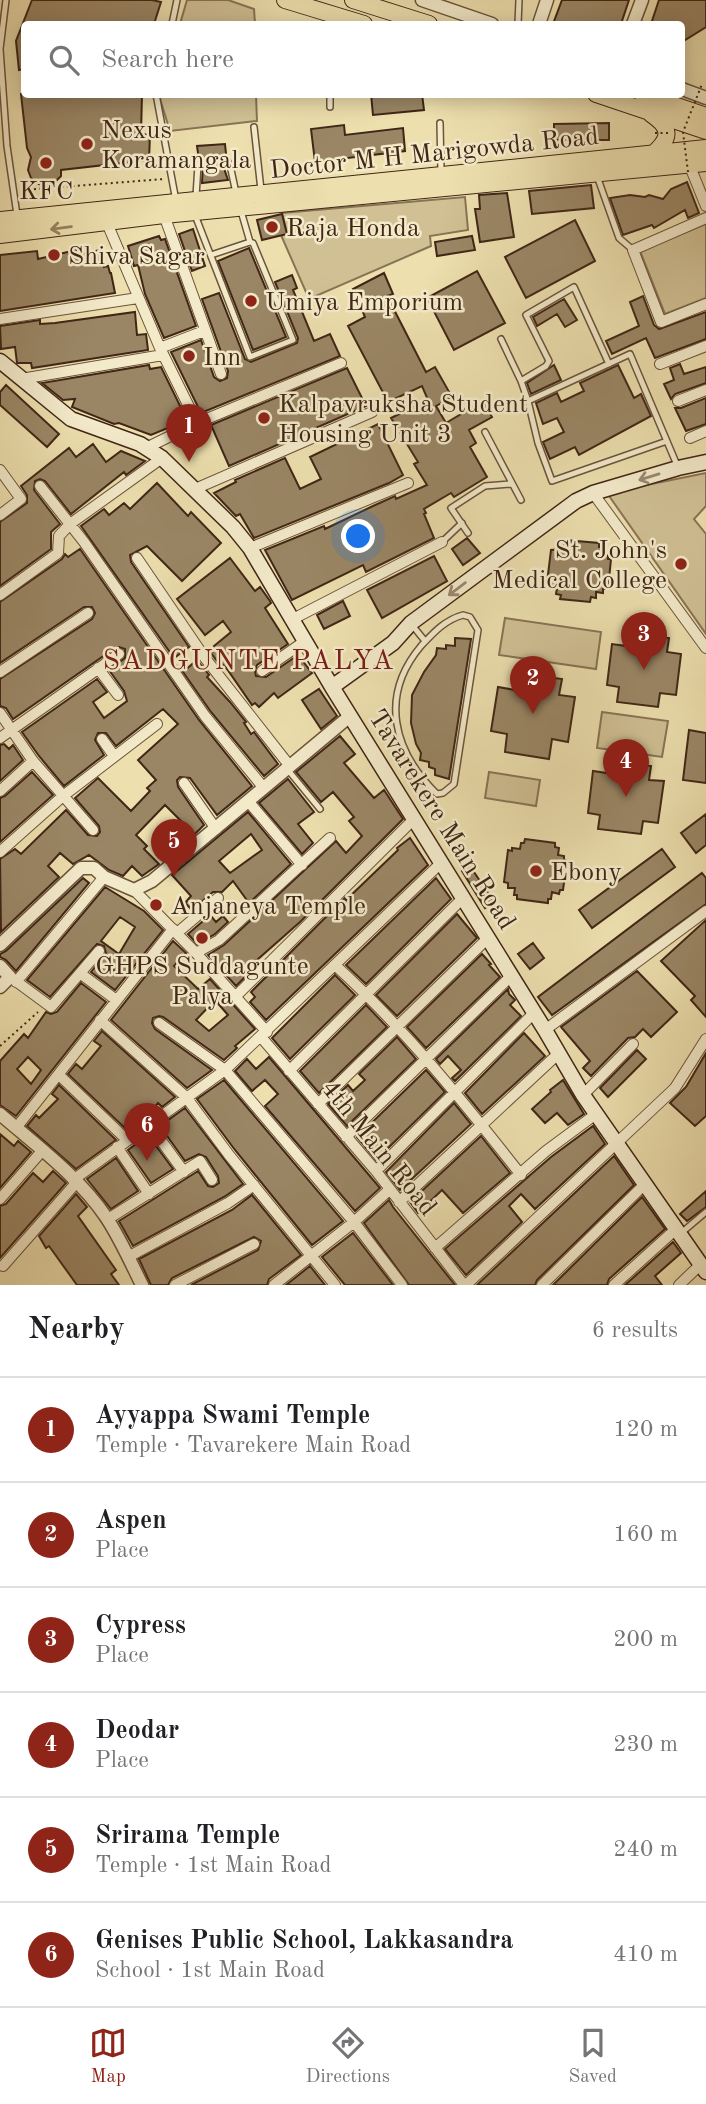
<!DOCTYPE html>
<meta charset="utf-8">
<style>
:root{--surface:#fff;--page:#f6f6f6;--text:#202124;--muted:#757577;--line:#e0e0e0;--accent:#8f2418}
body{margin:0;font-family:"Old Standard TT",serif;background:var(--page);color:var(--text)}
.you{position:absolute;left:359px;top:537px;width:24px;height:24px;margin:-18px;border:5px solid #fff;border-radius:50%;background:#1a73e8;box-shadow:0 0 0 10px #1a73e833}
.badge{display:grid;place-items:center;width:46px;height:46px;border-radius:50%;background:var(--accent);color:#fff;font-size:23px;font-weight:700}
.pin{position:absolute;translate:-50% -58px;filter:drop-shadow(0 2px 4px #0008)}
.pin::after{content:'';position:absolute;top:37px;width:24px;height:21px;background:inherit;clip-path:polygon(0 0,100% 0,50% 100%)}
.list{margin:0;padding:0;list-style:none}
h2{display:flex;justify-content:space-between;align-items:center;height:91px;margin:0;padding:0 28px;font-size:30px}
h2 small{font-size:23px;font-weight:400;color:var(--muted)}
.list li{display:grid;grid-template-columns:46px 1fr auto;gap:21px;align-items:center;box-sizing:border-box;height:105px;padding:0 28px;border-top:2px solid var(--line)}
.list b{display:block;font-size:26px;white-space:nowrap}
.list p{margin:0;font-size:23px;white-space:nowrap;color:var(--muted)}
.list em{font-size:23px;font-style:normal;color:var(--muted)}
.icon{flex:none;width:38px;height:38px;fill:none;stroke:currentColor;stroke-width:2;stroke-linecap:round;stroke-linejoin:round}
.map{position:relative;flex:none;width:706px;height:1285px;overflow:hidden}
.search{position:absolute;background:var(--surface);box-shadow:0 4px 18px #0003;left:21px;right:21px;top:21px;height:77px;display:flex;align-items:center;gap:18px;box-sizing:border-box;padding:0 24px;border-radius:7px;color:var(--muted);font-size:26px}
.sheet{height:721px;background:var(--surface)}
nav{display:flex;justify-content:space-around;align-items:center;box-sizing:border-box;height:98px;border-top:2px solid var(--line);background:var(--surface);font-size:19px;color:var(--muted)}
nav a{display:grid;justify-items:center;gap:4px}
nav .on{color:var(--accent)}
.map>svg:first-child{display:block}
</style>
<div class="map">
<svg width="706" height="1285" viewBox="0 0 706 1285">
<rect width="100%" height="100%" fill="#eddfae"/>
<filter id="stains"><feTurbulence type="fractalNoise" baseFrequency=".00286" numOctaves="4"/><feColorMatrix values="0 0 0 0 .2 0 0 0 0 .09 0 0 0 0 .02 0 0 0 .5 -.17"/></filter>
<radialGradient id="worn" r=".72"><stop offset=".6" stop-color="#630" stop-opacity="0"/><stop offset="1" stop-color="#630" stop-opacity=".3"/></radialGradient>
<path fill="#d0c094" stroke="#887355" stroke-width="2" d="M187 0H228L254 9 255 24H180Z
M161 95H256L257 121 170 131 160 99Z
M465 197 468 230 430 236 431 246 309 299 281 235 287 233 282 213Z
M706 224V298L665 314 640 251Z
M706 473V506L694 519 706 534V634L607 493Z
M505 618 601 632 596 669 499 655Z
M602 712 668 721 662 757 597 748Z
M489 772 540 780 536 806 485 798Z"/>
<path fill="#9a8665" stroke="#402616" stroke-width="2" fill-rule="evenodd" d="M32 0H152L161 2 154 24H24V69L19 70 16 41Z
M562 0H629L621 24H553Z
M659 0H706V27L682 42V24H651Z
M21 94H142L141 134 150 135 149 160 61 170V176L54 183 45 186 39 184 31 178 28 170 31 157 27 148Z
M371 94H422L424 110 373 115Z
M609 123V140H554V124Z
M344 125 345 135 403 128 405 151 315 162 311 129Z
M225 144 226 154 221 160 228 180 202 183 203 165 199 160 197 146Z
M687 182 699 213 688 218 685 210 654 228 652 225 623 235 610 198 630 195 645 197 649 195 663 199 671 189Z
M591 185 594 208 532 214 529 191Z
M507 193 514 237 480 242 475 209H480L479 195Z
M282 214 287 234 262 240 257 220Z
M575 220 595 261 526 298 505 257Z
M193 229 205 266 192 271 179 234Z
M159 236 161 240 165 239 196 326 164 338 145 294 138 265 134 266 128 246Z
M472 236 475 250 437 256 435 242Z
M249 248 286 337 253 350 218 261Z
M76 250V255L101 250 104 267 108 266 110 273H111L115 293 0 311V255L37 251 38 259Z
M477 271 505 323 454 350 427 298Z
M384 273 393 294 387 296 426 372 435 367 452 397 436 406 446 423 483 401 492 417 469 430 476 443 470 447 487 477 454 497 451 493 424 509 426 513 424 514 434 538 366 572 363 565 292 600 265 550 324 526 325 529 373 506 395 496 396 499 427 485 414 464 418 462 391 418 428 400 422 386 388 402 348 326 365 317 353 289Z
M292 275 297 288 293 290 314 341 330 334 340 356 201 413 171 352 201 340 214 377 220 381 227 378 228 371 202 299 219 293 245 359 251 362 297 343 298 338 275 282Z
M643 296 654 325 659 329 706 312V339L655 358 646 338 612 354 606 341 639 326 630 302Z
M564 299 577 320 565 327 557 314 537 326 533 317Z
M135 312 137 335 146 334 148 350 32 368 31 363H17L15 347 1 349 0 326 40 320V324L55 323Z
M680 364 684 374 706 367V383L675 394 671 399 664 384 674 380 670 368Z
M149 365 150 369 161 367 187 420 151 435 119 423 114 424 72 407 75 399 63 400 42 383Z
M554 365 561 380 531 394 527 383Z
M618 365 634 398 641 394 651 416 579 455 575 447 550 459 543 442 564 432 557 418 543 424 536 403 557 393 561 402 584 391 580 383Z
M347 368 366 406 229 466 211 425Z
M6 385 59 434 47 447 0 405V392Z
M706 398V424L686 431 675 408H681Z
M378 424 403 475 389 483 254 538 240 514 236 516 214 493 236 482 235 480 285 458 300 489 321 479 310 457Z
M93 444 106 462 121 451 145 461 126 475 124 472 71 514 45 481 40 479 35 481 34 490 60 524 51 532V549L0 586V522L27 503V495L21 486 69 448 76 457Z
M157 483 188 516 191 512 221 543 182 581 147 546 130 555 131 562 189 647 174 658 81 526 104 509 109 515 124 503 130 509Z
M467 538 480 553 463 565 452 549Z
M565 540 599 543V547H602V554L608 555V559H611L608 589H603V593L596 592V598L591 597 590 602 560 599 561 595 556 594 557 588H550L551 584 547 583 551 550 564 549Z
M80 549 199 720 252 786 217 815 190 778 180 777 177 780 178 787 204 825 199 830 186 842 172 829 181 821 165 805 136 835 147 846 144 849 159 864 142 876 132 866 123 876 109 870 89 855 73 864 60 853 48 866 59 877 1 932 0 859 15 849 21 854 66 810 88 835 97 836 100 832 99 826 75 798 98 778 131 811 150 791 147 788 156 780 138 760 178 724 163 709 116 746 106 733H98L95 740 104 755 64 786 39 756 22 732 97 679 107 692 93 702 104 718 127 701 124 691 109 670 125 658V649L119 647 115 648 13 719 6 708 0 706V679L92 619 95 613 92 607H84L0 663V602L62 559 65 554 68 557Z
M434 556 447 581 382 618 367 590Z
M230 558 255 591 260 587 270 601 271 603 265 608 288 644 257 665 255 671 256 676 266 677 298 655 312 673 278 698 274 693 259 707 255 703 252 705 227 669 222 664 220 665 211 653 216 650 214 646 231 632 223 621 205 635 177 599Z
M343 601 350 616 324 629 317 615Z
M628 633 669 638 667 652 681 654 676 695 660 693 658 707 617 702 619 687 607 685 612 644 627 646Z
M455 638 471 639 449 779 435 775V769L429 767V762L420 760 421 753 416 744 411 723 412 695 424 672 436 655 437 648 446 649V645L455 646Z
M197 660 209 675 207 677 230 702 246 722 244 723 251 734 254 732 278 764 264 776 211 712 183 672Z
M518 673 562 679 559 695 575 697 568 742 552 739 549 759 505 752 507 734 491 731 498 687 515 690Z
M319 689 337 716 321 729 302 700Z
M689 730 706 733V783L683 780Z
M340 736 355 754 344 763 374 798 384 790 403 819 300 922 249 967 252 970 236 986 208 955 224 945 336 841 346 853 362 836 349 821 354 817 333 792 321 802 296 772Z
M4 744 9 749 13 745 23 760 0 781V745Z
M609 761 651 766 649 780 664 781 658 823 643 821 641 834 598 829 600 815 588 813 593 771 607 773Z
M32 772 53 795 0 842V798L5 796Z
M288 779 314 812 298 824 313 843 302 854 259 803Z
M248 812 291 864 249 903 233 881 222 892H213L192 910 185 903 191 896 172 875ZM251 834 262 850 230 873 219 861Z
M706 814V845L696 853 681 833Z
M410 838 428 865 266 1020 250 1002 255 997 251 992 345 898 346 900 398 850 397 848Z
M525 839 555 843V847L559 848 558 855 564 856V860L567 861 563 890H560L559 894 552 892 551 899H548V903L517 899V895H514L515 888H508V883L504 882 508 850 512 851V848L520 849 521 843H524Z
M662 849 675 867 592 928 579 910Z
M470 866 494 902 485 908 462 871Z
M702 873 706 878V904L552 1015 538 997Z
M83 878 89 883 16 971 6 960 0 957V954L6 951Z
M436 878 451 899 366 984 346 965Z
M105 887 144 911 163 930 115 990 91 972 106 953 104 946 97 944 50 997 27 980ZM120 917 135 927 119 954 101 941Z
M457 914 477 938 397 1016 376 995Z
M210 915 216 922 223 916 228 922 215 934 197 944 188 934Z
M706 920V1017L691 1000 695 996 661 961Z
M173 941 186 953 174 966 198 989 210 979 255 1029 235 1046 237 1048 224 1060 163 1017 159 1016 153 1018 152 1023 155 1029 212 1070 187 1088 111 1020ZM215 1000 228 1015 209 1031 196 1020Z
M533 943 544 958 530 969 518 954Z
M482 954 491 964 489 965 500 977 426 1048 407 1027Z
M637 971 677 1012 651 1037 643 1029 635 1037 628 1038 591 1076 583 1068 590 1061 561 1027Z
M335 975 355 995 290 1059 272 1038Z
M81 983 106 1002 16 1116 0 1105V1061L24 1034 28 1038 46 1012 51 1014 57 1012ZM28 1057 41 1070 31 1084 17 1069Z
M508 989 509 994 515 1000 510 1005 521 1016 455 1081 452 1078 461 1070 448 1056 440 1064 436 1059Z
M366 1005 387 1027 319 1093 300 1071Z
M102 1031 175 1097 162 1107 158 1103 143 1121 128 1131 68 1074 76 1064 82 1069 101 1046 94 1041Z
M524 1033 545 1056 482 1114 465 1093Z
M397 1037 416 1059 347 1126 328 1104 348 1085 353 1091 365 1080 359 1074Z
M637 1050 646 1059 608 1097 600 1088Z
M706 1053V1116L695 1126 670 1103 686 1087Z
M269 1057 380 1188 355 1211 265 1106 278 1094 265 1080 252 1091 235 1071 247 1059 256 1069Z
M426 1070 445 1092 376 1160 357 1137Z
M224 1080 343 1221 312 1245 235 1150 197 1099Z
M563 1080 584 1114 568 1125 557 1113 545 1123 532 1109 551 1092 550 1090Z
M59 1085 116 1140 76 1169 27 1126 36 1115 39 1118 58 1099 52 1094Z
M454 1103 471 1124 400 1190 386 1172Z
M185 1108 243 1184 224 1197 133 1246 119 1221 198 1171 208 1186 213 1187 219 1183 218 1176 206 1157 199 1154 185 1161 160 1126Z
M593 1126 605 1144 535 1209 521 1194 509 1206 522 1222 466 1275 445 1249 551 1157Z
M0 1134 14 1146 18 1141 31 1152 0 1188Z
M148 1135 173 1169 151 1183 128 1150Z
M481 1136 510 1173 463 1213 442 1190 418 1213 410 1202Z
M614 1156 634 1185 537 1280 535 1285H477Z
M116 1158 138 1191 111 1209 87 1179Z
M53 1171 66 1183 0 1258V1206L6 1204 33 1173 43 1182Z
M706 1191V1207L687 1221 680 1214Z
M76 1194 87 1207 78 1216 116 1270 111 1274 119 1285H77L49 1246 46 1248 39 1236Z
M252 1195 301 1255 269 1279 267 1285H191L258 1250 261 1241 254 1237 172 1278 168 1285H151L139 1259 232 1210Z
M642 1197 665 1229 609 1279 607 1285H553Z
M389 1200 393 1207 455 1285H409L364 1223Z
M353 1233 393 1285H345L322 1257Z
M673 1242 681 1253 655 1276 662 1285H625Z
M310 1266 325 1285H286Z"/>
<g fill="none" stroke-linecap="round" stroke-linejoin="round">
<g stroke="#6b543c" stroke-width="8">
<path id="service" d="M6 0 0 49 7 146 17 215
M172 24 177 0
M518 24 519 0
M156 94 176 201
M330 94V107
M440 123 441 172
M254 127 261 190
M226 159 230 165 236 193
M597 176 619 238 633 250
M196 196 198 165
M241 211 250 242
M195 215 250 357 293 340 253 243 250 242 211 255
M501 339 521 381 528 401
M521 381 546 366 549 361 526 315 574 287 609 364
M485 432 521 500
M667 441 552 481 538 443 528 401 630 354 677 465
M468 533 451 508 485 486 511 484
M442 542 462 523
M463 615 470 617 478 630 454 784 443 793 437 794C393 751 379 696 421 646 434 632 445 620 463 615Z
M412 625 425 641
M288 770 320 809
M680 1234 706 1212"/>
</g>
<g stroke="#6b543c" stroke-width="12">
<path id="minor" d="M689 164 706 206
M164 215 221 374
M706 218 633 250 661 322 706 304
M107 223 160 348 197 423
M0 319 138 298
M160 348 204 331
M660 364 706 346
M21 379 163 355
M678 401 706 390
M690 438 706 431
M146 448 197 423 341 363
M0 470 21 499 0 515
M40 486 84 542 205 716 263 787
M195 489 372 412
M593 493 706 648
M250 548 408 483
M137 558 205 658 289 765
M0 595 58 553 59 536 70 524 162 458
M291 620 442 542
M98 668 118 695
M262 671 305 641
M0 672 88 613
M0 713 33 761 93 830
M0 738 119 654
M102 739 114 756
M184 783 216 829
M0 791 33 761
M248 801 302 865
M0 852 63 796 157 724
M134 890 196 953 267 1032
M177 933 218 898
M196 953 219 940 330 838
M335 965C405 1029 463 1101 521 1175
M81 974 115 999
M13 979 51 1007 99 951
M16 982 104 877
M236 996 414 819
M100 1020 186 1097 229 1155 335 1285
M159 1023 225 1070 354 1222 402 1285
M545 1030 706 911
M261 1037 376 1171 464 1285
M289 1071 463 898
M59 1075 127 1140
M583 1095 633 1044
M318 1104 488 938
M149 1124 184 1172
M16 1128 173 929
M346 1137 511 976
M117 1147 149 1194
M376 1171 534 1013
M73 1180 225 1070 441 863
M0 1199 42 1151
M399 1202 559 1053
M108 1219 200 1161 212 1180
M435 1248 546 1151 596 1114
M128 1257 228 1203 254 1185
M3 1266 76 1183
M175 1285 254 1244
M274 1285 354 1222 389 1190
M466 1285 675 1088 706 1039
M542 1285 645 1184
M614 1285 676 1229
M679 1285 701 1264"/>
</g>
<g stroke="#6b543c" stroke-width="15">
<path id="tertiary" d="M422 0 492 24
M539 24 547 0
M633 24 642 0
M682 89 706 98
M0 945 81 868H94L104 877 134 890 152 881 350 716
M0 966 10 977 0 987
M0 1114C36 1145 79 1177 106 1217 120 1238 131 1263 142 1285"/>
</g>
<g stroke="#402616" stroke-width="17">
<path id="secondary" d="M0 361 71 419 140 444 162 458 233 527 250 548 332 687 545 1030 583 1095 706 1272
M332 687 393 643 411 623 576 501 593 493 678 468 706 462"/>
</g>
<g stroke="#402616" stroke-width="18">
<path id="primary" d="M285 0 364 24
M353 0 429 24
M596 94 706 131
M642 94 706 116
M651 114C673 129 670 139 652 155
M0 220 706 148
M0 235 164 215 706 163"/>
</g>
<path stroke="#402616" stroke-width="2" stroke-dasharray="2 3.5" stroke-linecap="butt" d="M23 190 164 179
M104 963 122 976
M0 1046 38 1012"/>
<use href="#service" stroke="#f3eaca" stroke-width="5"/>
<use href="#minor" stroke="#f3eaca" stroke-width="10"/>
<use href="#tertiary" stroke="#f3eaca" stroke-width="12"/>
<use href="#secondary" stroke="#f3eaca" stroke-width="14"/>
<use href="#primary" stroke="#eddfae" stroke-width="16"/>
<path stroke="#402616" stroke-width="2" stroke-dasharray="2 3.5" stroke-linecap="butt" d="M655 133H671
M688 172 683 132 702 84"/>
</g>
<defs><path id="oneway-shaft" d="M-6 0H5M1.5-3L5.5 0L1.5 3" fill="none" stroke-width="1.6" stroke-linecap="round" stroke-linejoin="round" transform="scale(1.75)"/></defs>
<use stroke="#968262" href="#oneway-shaft" transform="translate(61 228) rotate(173)"/>
<g stroke="#9a8870">
<use href="#oneway-shaft" transform="translate(649 477) rotate(163)"/>
<use href="#oneway-shaft" transform="translate(457 589) rotate(143)"/>
</g>
<g fill="#8f2418" stroke="#f3eaca" stroke-width="2.5">
<circle cx="87" cy="144" r="7"/>
<circle cx="46" cy="163" r="7"/>
<circle cx="272" cy="227" r="7"/>
<circle cx="54" cy="255" r="7"/>
<circle cx="251" cy="301" r="7"/>
<circle cx="189" cy="356" r="7"/>
<circle cx="264" cy="418" r="7"/>
<circle cx="681" cy="564" r="7"/>
<circle cx="536" cy="871" r="7"/>
<circle cx="156" cy="905" r="7"/>
<circle cx="202" cy="938" r="7"/>
</g>
<g text-anchor="middle" stroke-width="5" stroke-linejoin="round" paint-order="stroke">
<g font-size="26" fill="#402616" stroke="#f3eaca" text-anchor="start">
<text x="101" y="138">Nexus<tspan x="101" dy="30">Koramangala</tspan></text>
<text x="46" y="199" text-anchor="middle">KFC</text>
<text x="286" y="236">Raja Honda</text>
<text x="68" y="264">Shiva Sagar</text>
<text x="265" y="310">Umiya Emporium</text>
<text x="203" y="365">Inn</text>
<text x="278" y="412">Kalpavruksha Student<tspan x="278" dy="30">Housing Unit 3</tspan></text>
<text x="667" y="558" text-anchor="end">St. John's<tspan x="667" dy="30">Medical College</tspan></text>
<text x="550" y="880">Ebony</text>
<text x="170" y="914">Anjaneya Temple</text>
<text x="202" y="974" text-anchor="middle">GHPS Suddagunte<tspan x="202" dy="30">Palya</tspan></text>
</g>
<g font-size="26" fill="#402616" stroke="#f3eaca">
<text transform="translate(434 152) rotate(-6)" y="9">Doctor M H Marigowda Road</text>
<text transform="translate(443 819) rotate(58)" y="9">Tavarekere Main Road</text>
<text transform="translate(380 1147) rotate(51)" y="9">4th Main Road</text>
</g>
<g font-size="28" letter-spacing="2" fill="#7a1f14" stroke="#f3eaca">
<text x="249" y="669">SADGUNTE PALYA</text>
</g>
</g>
<rect width="100%" height="100%" filter="url(#stains)"/>
<rect width="100%" height="100%" fill="url(#worn)"/>
</svg>
<div class="you"></div>
<div class="pin badge" style="left:189px;top:462px">1</div>
<div class="pin badge" style="left:533px;top:714px">2</div>
<div class="pin badge" style="left:644px;top:670px">3</div>
<div class="pin badge" style="left:626px;top:797px">4</div>
<div class="pin badge" style="left:174px;top:877px">5</div>
<div class="pin badge" style="left:147px;top:1161px">6</div>
<div class="search"><svg class="icon" aria-label="search" viewBox="0 0 24 24"><circle cx="10" cy="10" r="6"/><path d="M15 15l6 6"/></svg>Search here</div>
</div>
<section class="sheet">
<h2>Nearby<small>6 results</small></h2>
<ul class="list">
<li><span class="badge">1</span><div><b>Ayyappa Swami Temple</b><p>Temple · Tavarekere Main Road</p></div><em>120 m</em></li>
<li><span class="badge">2</span><div><b>Aspen</b><p>Place</p></div><em>160 m</em></li>
<li><span class="badge">3</span><div><b>Cypress</b><p>Place</p></div><em>200 m</em></li>
<li><span class="badge">4</span><div><b>Deodar</b><p>Place</p></div><em>230 m</em></li>
<li><span class="badge">5</span><div><b>Srirama Temple</b><p>Temple · 1st Main Road</p></div><em>240 m</em></li>
<li><span class="badge">6</span><div><b>Genises Public School, Lakkasandra</b><p>School · 1st Main Road</p></div><em>410 m</em></li>
</ul>
</section>
<nav>
<a class="on"><svg class="icon" aria-label="map" viewBox="0 0 24 24"><path d="M3 6l6-2 6 2 6-2v14l-6 2-6-2-6 2zM9 4v14M15 6v14"/></svg>Map</a>
<a><svg class="icon" aria-label="directions" viewBox="0 0 24 24"><path d="M12 3l9 9-9 9-9-9zM9 14v-3h6M13 9l2 2-2 2"/></svg>Directions</a>
<a><svg class="icon" aria-label="saved" viewBox="0 0 24 24"><path d="M7 4h10v16l-5-4-5 4z"/></svg>Saved</a>
</nav>
